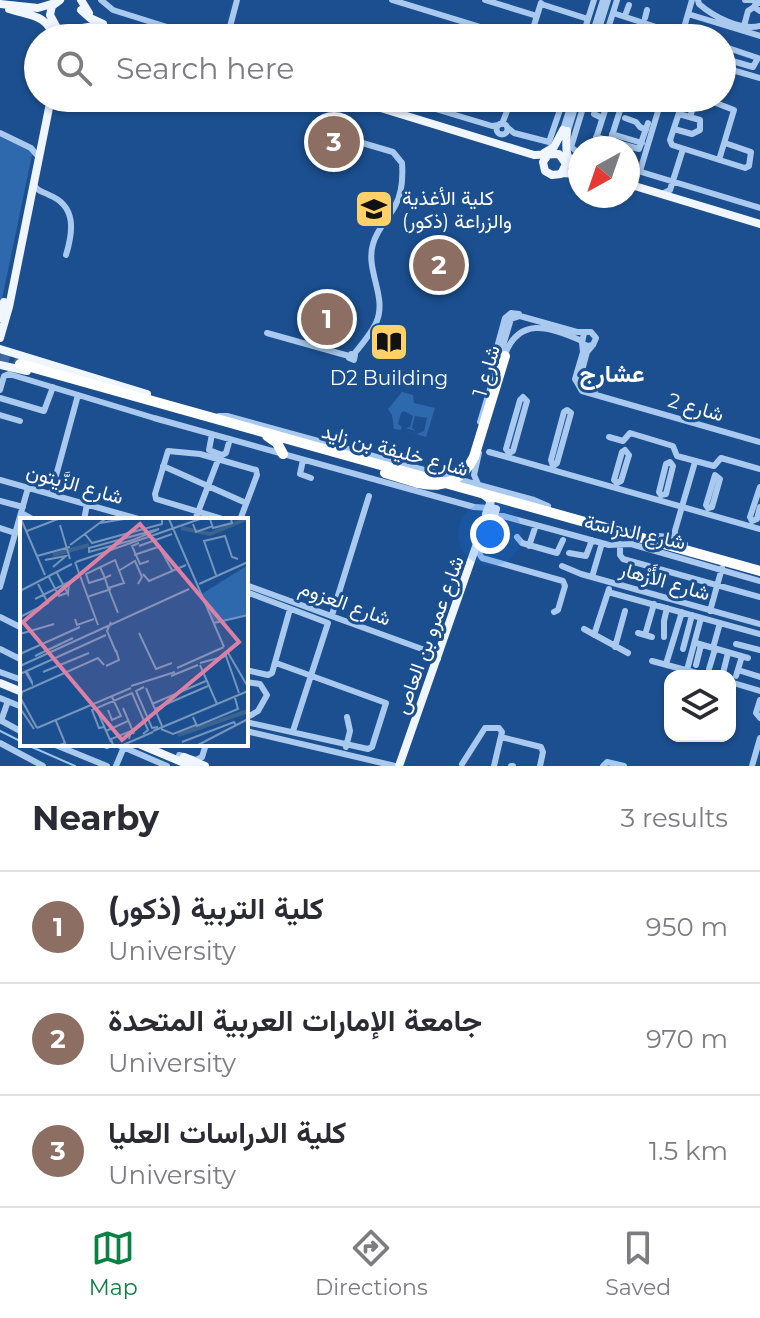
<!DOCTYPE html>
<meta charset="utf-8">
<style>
:root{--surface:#fff;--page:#f7f7f7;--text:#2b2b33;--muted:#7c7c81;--line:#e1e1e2;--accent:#0b8043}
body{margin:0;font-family:Montserrat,Vazirmatn,sans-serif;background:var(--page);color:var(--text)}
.controls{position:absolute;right:24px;bottom:24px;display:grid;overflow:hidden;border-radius:16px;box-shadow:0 2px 6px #0004}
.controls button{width:72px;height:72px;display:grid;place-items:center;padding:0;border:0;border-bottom:2px solid var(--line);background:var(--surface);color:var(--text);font:40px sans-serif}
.compass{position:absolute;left:568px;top:136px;width:72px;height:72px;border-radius:50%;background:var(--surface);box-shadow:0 2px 6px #0004;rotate:220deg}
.you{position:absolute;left:490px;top:534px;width:28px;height:28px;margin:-20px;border:6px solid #fff;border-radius:50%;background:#1a73e8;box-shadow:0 0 0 12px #1a73e833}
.badge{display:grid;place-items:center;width:52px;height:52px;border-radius:50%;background:var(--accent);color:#fff;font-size:26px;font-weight:700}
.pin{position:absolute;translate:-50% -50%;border:4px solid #fff;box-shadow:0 2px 8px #0006}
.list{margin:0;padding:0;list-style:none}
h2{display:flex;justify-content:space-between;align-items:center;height:104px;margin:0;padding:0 32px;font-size:34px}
h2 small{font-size:26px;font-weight:400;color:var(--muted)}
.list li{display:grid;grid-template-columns:52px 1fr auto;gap:24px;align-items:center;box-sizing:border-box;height:112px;padding:0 32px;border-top:2px solid var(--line)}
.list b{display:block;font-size:30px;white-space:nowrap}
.list p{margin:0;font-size:26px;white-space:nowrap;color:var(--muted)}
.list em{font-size:26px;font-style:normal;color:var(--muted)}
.icon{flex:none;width:44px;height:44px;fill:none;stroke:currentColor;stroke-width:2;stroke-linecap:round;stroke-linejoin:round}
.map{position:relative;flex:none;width:760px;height:766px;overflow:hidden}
.search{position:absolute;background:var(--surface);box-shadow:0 2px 6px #0004;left:24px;right:24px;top:24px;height:88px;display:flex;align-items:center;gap:20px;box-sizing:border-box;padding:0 28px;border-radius:44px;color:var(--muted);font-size:30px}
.sheet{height:440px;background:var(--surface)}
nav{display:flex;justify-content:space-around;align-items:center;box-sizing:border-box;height:112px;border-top:2px solid var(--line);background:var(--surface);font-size:22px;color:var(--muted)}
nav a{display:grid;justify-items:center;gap:4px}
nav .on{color:var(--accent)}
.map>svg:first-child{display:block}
</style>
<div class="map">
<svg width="760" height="766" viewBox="0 0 760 766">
<rect width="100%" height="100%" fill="#1b4f8f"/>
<path fill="#2e69ad" d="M0 134 33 150 1 304H0Z
M402 392 413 395 414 403 435 408 426 437 403 430 417 434 424 431 427 418 415 416 412 428 416 431 405 428 410 427 413 416 404 411 401 413 398 424 402 427 401 430 394 429 392 415 388 409Z"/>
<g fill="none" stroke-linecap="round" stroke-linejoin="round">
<path stroke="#9cc4f0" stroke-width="2" d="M0 731 22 742
M25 744 75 766"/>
<path stroke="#3d69a0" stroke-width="10" stroke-dasharray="10 5" stroke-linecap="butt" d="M0 356 20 362"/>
<path stroke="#a9c9ee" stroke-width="6" d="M101 0 113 10 202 38
M392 0 516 38
M485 0 537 16
M698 0 699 4C713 16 739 31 760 26
M745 0H752
M760 3H756L754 7 760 11
M541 4 588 19
M613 13 681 35
M626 13 629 5
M688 14 760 36
M645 18 647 10
M744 26 748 11 754 7
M227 38 237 0
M530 38 541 3
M582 38 594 0
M591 38 603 0
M596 38 608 0
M605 38 617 0
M681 38 692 0
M694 38 699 29 713 34 715 38
M722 46 758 58 753 67 722 58
M722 67 760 78
M399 98 492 126 499 125
M625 98 654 104V100L648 98
M684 98 670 140 672 145 745 168 749 166 751 152 725 143
M703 98 734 110 719 160
M690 117 696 98
M602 118 594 114 596 105H606
M625 118 636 122 640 127 646 130
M496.5 129a5.5 5.5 0 1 1 11 0a5.5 5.5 0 1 1-11 0Z
M502 124 512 98
M508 128 514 133 549 142 564 98
M674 129 692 134 700 130V120L679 114
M325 132 393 152 402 163C403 177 402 194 395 206 388 219 377 229 373 244 365 271 388 297 376 323 371 334 362 344 354 354
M0 133 31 148 36 154
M562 133 573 98
M567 134 578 98
M612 134 642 143
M596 137 639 149 648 123
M593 148 609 98
M608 148 624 98
M580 154 571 147 586 98
M628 168 760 208
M640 171 662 98
M34 185C38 192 42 191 49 195 77 206 73 232 66 255
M662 194 670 190 683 149
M267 333 349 356
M582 343 583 352 575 379 582 391 760 442
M592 346 587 352 580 378 586 388 595 391
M351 354 355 355 354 360 349 358Z
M504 357C518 316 549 326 582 341
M493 362 505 318 511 313 519 314
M0 390 4 376 9 374 154 418 474 507 488 508
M523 397 527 401 513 451 509 453 506 449 520 400Z
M0 398 44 411 53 387
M567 410 571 413 557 463 553 466 551 460 564 412Z
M0 415 20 421
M219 416H227L534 500 548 506
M480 422 511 319 520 316 577 332H591L596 338 593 345 587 346 582 343 584 333
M212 434 209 450 222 455 226 453 230 439
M609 437 623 441 630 433 673 446 677 456 714 466 721 458 760 469
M625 450 629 455 621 481 617 483 614 480 622 452Z
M489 452 760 529
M303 460 300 474 311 478
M670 462 673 466 666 494 661 495 659 492 666 464Z
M163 466 246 503
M715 475 720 479 712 507 708 508 706 505Z
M0 480 142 520
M478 484 474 475 479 453
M760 487 750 517 752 521 757 519 760 507
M51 494 78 395
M0 501 23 507
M21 513 34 520
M494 516H503L609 545 631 544 760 581
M84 520 87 504
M195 520 218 460
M226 520 156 499 155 494 168 451 200 454 256 470 257 475 240 520
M0 528 15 533
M675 532 676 539 685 544
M658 536 668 537 674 534 695 462
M517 537 522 543 557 553 563 540
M620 544V555L623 559 760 597
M529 546 536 525
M479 553 482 558 563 581 565 586 558 610 554 612
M569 553 586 556 592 540
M562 566 581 574 760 624
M592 577 602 543
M246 585 433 653 438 659
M0 587 28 488
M608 592 760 634
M246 596 249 593 328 623 293 731
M710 611 722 568
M332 615 369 496
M0 617 22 628
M584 629 628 653
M638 633 652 637
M594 635 609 589
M645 635 654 604
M664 637V621L667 608
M696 643 748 658
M736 644 760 650
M615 647 625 611
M713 648 720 623
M0 649 22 660
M683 649 692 615
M652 661 708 676
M666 664 682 612
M696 665 701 645
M709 669 715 649
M246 670 268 675 272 673 290 609
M687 670 701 618
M738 670 760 677
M0 672 22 680
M723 673 728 653
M736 676 742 656
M246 682 260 684 267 695 258 711 246 718
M730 682 760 691
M0 698 22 707
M760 700 756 713 760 718
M0 720 22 732
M1 721 8 701
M246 722 368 749 372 747 386 703 276 663
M246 731 395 766
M501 737 541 747 543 752 540 766
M0 743 43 766
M53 744 107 766
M101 744 107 746 109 744
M116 744 167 766
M346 747 350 731 347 717
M179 755 196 760 202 757
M202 757 206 744
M462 764 485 728H499L502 732 494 766
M116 766 124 747
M511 766H513
M603 766 607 762 624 766
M752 766 760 738"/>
<path stroke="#f0f6ff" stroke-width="8" d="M60 0 52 6 50 15 57 28 65 31 94 26 134 38
M81 0 89 13
M0 4 38 8 55 3
M9 9C30 16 47 14 54 38
M81 10 90 18 103 24
M131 32 149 38
M319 98 326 107 338 105
M348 98 534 155 559 154 566 164 561 174 552 175 545 171 543 162 548 155
M337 106 345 104 355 106
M567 131C566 147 563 159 580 168
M544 153 554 147 563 130
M561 173 580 174
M628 184 760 224
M0 318 4 302
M0 338 9 307 51 98
M0 349 147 394
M0 365 27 371
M484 495 491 501 486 514 494 516 496 509 489 507
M0 683 22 692
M139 744 191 766
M184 757 205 766
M399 766 487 515"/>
<path stroke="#fff" stroke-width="10" d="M20 364 760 571
M267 436 277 443 283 454
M474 457 505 356
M385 473 418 483"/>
<path stroke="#fff" stroke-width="10" d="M418 483C442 489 463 480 474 457"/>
</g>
<defs>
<g id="university-square" transform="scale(2)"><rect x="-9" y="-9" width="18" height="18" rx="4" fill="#ffd166" stroke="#1b4f8f"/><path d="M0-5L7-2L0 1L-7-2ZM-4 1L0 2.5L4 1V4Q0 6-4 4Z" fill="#111"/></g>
<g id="library-square" transform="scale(2)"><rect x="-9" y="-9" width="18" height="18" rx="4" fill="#ffd166" stroke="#1b4f8f"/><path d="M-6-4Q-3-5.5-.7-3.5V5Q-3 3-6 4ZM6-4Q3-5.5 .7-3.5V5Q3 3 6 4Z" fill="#111"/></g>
</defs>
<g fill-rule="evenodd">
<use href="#university-square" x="374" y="209"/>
<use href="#library-square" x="389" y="342"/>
</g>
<g text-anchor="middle" stroke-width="6" stroke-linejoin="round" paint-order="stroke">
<g font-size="20" fill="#fff" stroke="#1b4f8f" text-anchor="start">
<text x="402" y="205">كلية الأغذية<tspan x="402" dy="23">والزراعة (ذكور)</tspan></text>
<text x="389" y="385" text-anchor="middle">D2 Building</text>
</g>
<g font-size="20" fill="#fff" stroke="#1b4f8f">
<text transform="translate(486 371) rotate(-74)" y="7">شارع 1</text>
<text transform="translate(696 407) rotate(16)" y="7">شارع 2</text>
<text transform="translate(395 450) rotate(15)" y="7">شارع خليفة بن زايد</text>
<text transform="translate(75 484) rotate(16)" y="7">شارع الزَّيتون</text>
<text transform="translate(635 532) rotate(12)" y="7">شارع الدراسة</text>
<text transform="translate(665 581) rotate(16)" y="7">شارع الأَزْهار</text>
<text transform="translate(345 603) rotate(20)" y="7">شارع العزوم</text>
<text transform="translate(429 635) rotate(-70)" y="7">شارع عمرو بن العاص</text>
</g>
<g font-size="24" font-weight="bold" fill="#fff" stroke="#1b4f8f">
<text x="612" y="382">عشارج</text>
</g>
</g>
<g transform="translate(20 518)">
<rect width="228" height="228" fill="#1b4f8f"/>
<path d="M228 47V97L195 105 180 77Z" fill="#2e69ad"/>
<path fill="none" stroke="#3c6290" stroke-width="4" d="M161 10 190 16 226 1M33 37 69 27M158 217 228 193"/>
<path fill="none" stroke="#7695bc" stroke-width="2" d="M1 1 25 57M149 1 204 129M190 1 193 10 212 5 211 1M80 5 104 1M173 6 176 14 193 8M40 7 50 41M139 11 113 22 69 34V30ZM7 13 38 1M65 16 72 25 142 6V1M134 20 152 52M119 25 112 28 120 46 129 43M50 27 85 1M119 28 152 16M114 37 141 28M17 38 50 29M25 42 46 38 33 49M55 44 78 107M56 44 180 1M80 49 85 60 88 70 104 65 95 42 66 56 69 65 85 60 91 57M100 52 115 43 122 59 118 66M37 55 48 76 49 66M123 56 129 63 166 47M196 57 184 23 205 18 212 39 218 41M29 59 39 78 47 75M179 66 228 44M89 72 98 95M0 73 52 46M67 79 91 71M15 81 59 59M0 99 28 85 18 66M55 101 57 107 74 101M91 104 87 113 96 134M194 105 228 97M119 115 136 151 152 145M0 116 34 106M207 133 228 169M0 136 60 109M15 138 53 120M180 145 206 138 219 175M180 147 197 186M0 148 169 71M86 148 99 142 96 132M157 150 204 129M7 154 12 164V165L6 155ZM23 154 69 135M0 156 86 117M151 158 178 147M111 168 155 154M124 169 116 173 132 210 138 209M126 170 142 208M0 179 17 210M1 179 2 174 78 140 84 147M132 186 186 163M0 190 14 211M76 190 91 224M103 190 114 216M135 191 188 168M88 192 92 202 101 198 92 179M173 199 177 208 218 191 215 180M36 203 45 225 40 227M84 209 79 210 72 192 112 175 128 212 123 216M17 210 111 170M141 211 153 216 176 207M86 213 108 203M133 213 228 173M162 224 214 204 216 208M93 227 91 221 111 213 109 221M103 227 133 214M178 227 228 201"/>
<path fill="#dd80a5" fill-opacity="0.15" stroke="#dd80a5" stroke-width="4" d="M120 6 219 124 102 222 3 104Z"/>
<rect width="228" height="228" fill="none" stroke="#fff" stroke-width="4"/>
</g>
</svg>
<div class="controls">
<button><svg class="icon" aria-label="layers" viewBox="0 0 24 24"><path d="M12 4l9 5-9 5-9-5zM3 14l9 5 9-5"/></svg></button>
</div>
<svg class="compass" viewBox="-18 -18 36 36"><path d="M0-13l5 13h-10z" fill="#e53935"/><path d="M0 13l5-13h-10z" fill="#7c7c81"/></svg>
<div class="you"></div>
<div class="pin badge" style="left:327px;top:319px;background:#8d6e63">1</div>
<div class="pin badge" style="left:439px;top:265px;background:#8d6e63">2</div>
<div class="pin badge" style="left:334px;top:142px;background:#8d6e63">3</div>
<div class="search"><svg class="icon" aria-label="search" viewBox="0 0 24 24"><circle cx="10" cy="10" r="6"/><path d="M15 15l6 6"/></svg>Search here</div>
</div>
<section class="sheet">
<h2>Nearby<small>3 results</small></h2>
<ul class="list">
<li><span class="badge" style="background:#8d6e63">1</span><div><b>كلية التربية (ذكور)</b><p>University</p></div><em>950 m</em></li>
<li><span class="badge" style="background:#8d6e63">2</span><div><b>جامعة الإمارات العربية المتحدة</b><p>University</p></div><em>970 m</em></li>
<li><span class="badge" style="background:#8d6e63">3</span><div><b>كلية الدراسات العليا</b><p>University</p></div><em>1.5 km</em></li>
</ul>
</section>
<nav>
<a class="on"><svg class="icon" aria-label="map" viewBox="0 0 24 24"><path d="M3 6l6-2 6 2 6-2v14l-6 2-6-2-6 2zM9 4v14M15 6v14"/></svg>Map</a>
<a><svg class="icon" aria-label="directions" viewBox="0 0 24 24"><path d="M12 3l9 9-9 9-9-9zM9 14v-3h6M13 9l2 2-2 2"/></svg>Directions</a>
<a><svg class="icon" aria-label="saved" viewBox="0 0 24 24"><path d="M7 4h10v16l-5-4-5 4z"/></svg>Saved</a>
</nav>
